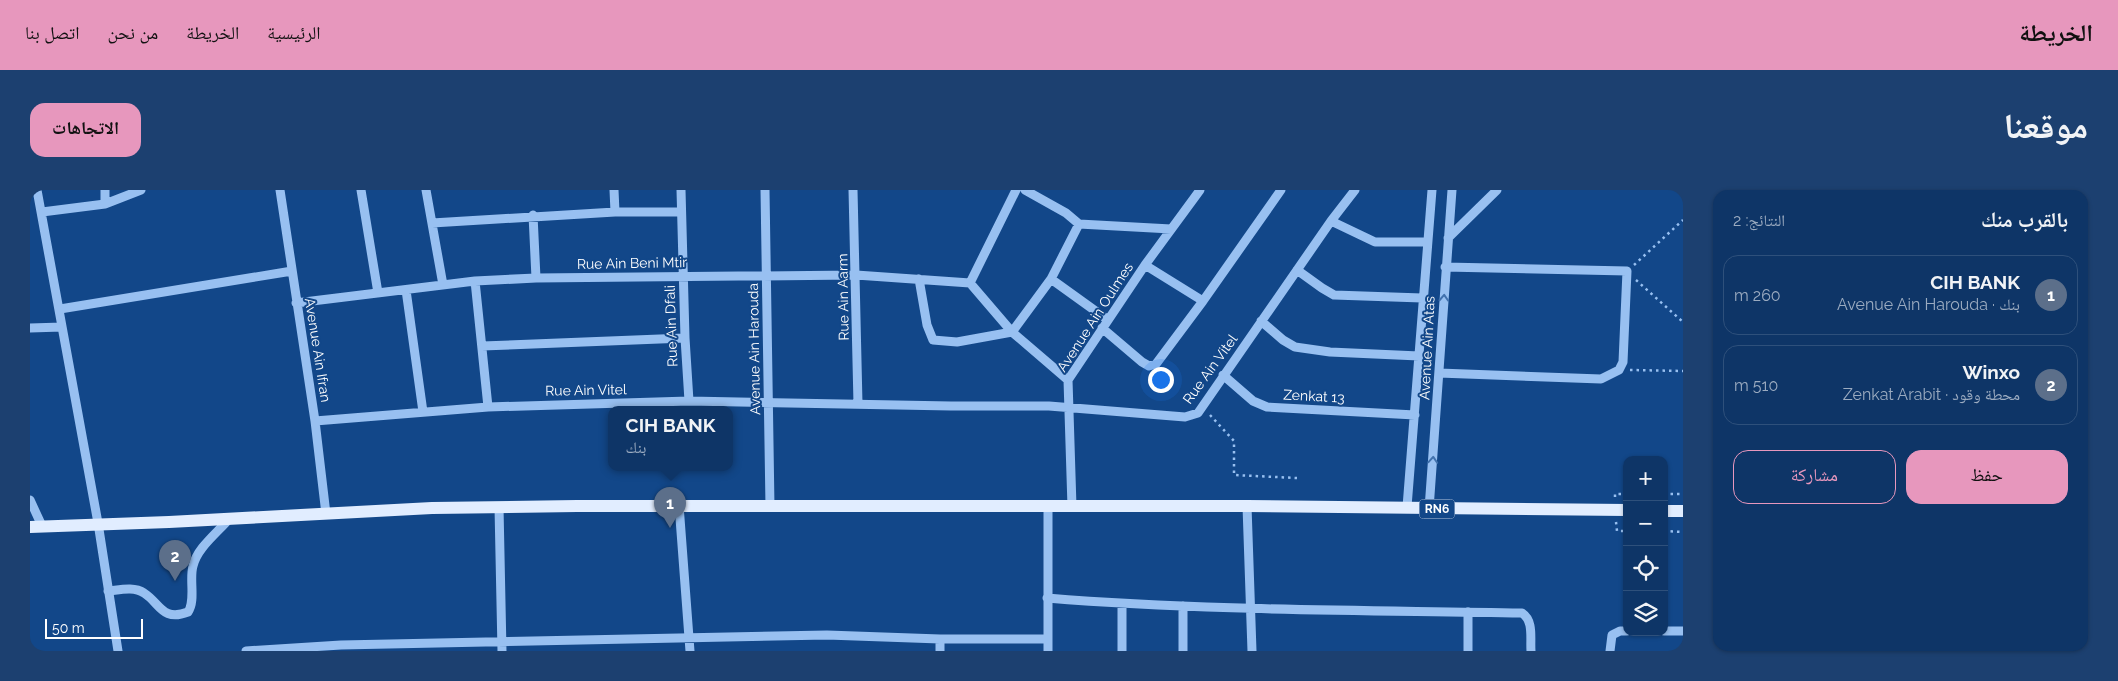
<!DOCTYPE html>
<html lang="ar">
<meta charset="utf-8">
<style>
:root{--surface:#0e3567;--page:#1c4070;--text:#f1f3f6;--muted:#9babc0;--line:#2e507b;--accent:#e797bd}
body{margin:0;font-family:Raleway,"Noto Naskh Arabic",sans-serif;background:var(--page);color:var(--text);direction:rtl}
.controls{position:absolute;right:15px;bottom:15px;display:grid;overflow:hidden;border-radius:10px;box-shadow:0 1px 4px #0004}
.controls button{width:45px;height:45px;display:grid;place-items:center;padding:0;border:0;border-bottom:1px solid var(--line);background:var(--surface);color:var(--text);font:25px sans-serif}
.scale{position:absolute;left:15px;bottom:12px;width:98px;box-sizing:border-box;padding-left:5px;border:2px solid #fff;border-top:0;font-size:14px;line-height:18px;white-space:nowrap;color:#fff;-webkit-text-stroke:4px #124789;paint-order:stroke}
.you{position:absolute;left:1130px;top:189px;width:18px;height:18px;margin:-12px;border:4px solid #fff;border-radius:50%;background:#1a73e8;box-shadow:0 0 0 8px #1a73e833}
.badge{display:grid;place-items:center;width:32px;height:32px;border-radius:50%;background:var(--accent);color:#fff;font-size:16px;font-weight:700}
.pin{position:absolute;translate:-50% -41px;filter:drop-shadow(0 1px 2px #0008)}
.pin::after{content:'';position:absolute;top:26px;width:18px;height:15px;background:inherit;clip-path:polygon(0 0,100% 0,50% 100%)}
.popup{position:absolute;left:578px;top:216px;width:125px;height:65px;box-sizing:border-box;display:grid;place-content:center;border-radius:10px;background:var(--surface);filter:drop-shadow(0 1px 4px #0005);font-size:16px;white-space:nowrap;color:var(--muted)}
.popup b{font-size:19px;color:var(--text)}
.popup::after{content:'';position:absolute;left:50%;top:100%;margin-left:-10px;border:10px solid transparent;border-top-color:var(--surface)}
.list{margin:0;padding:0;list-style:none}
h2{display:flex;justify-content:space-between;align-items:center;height:65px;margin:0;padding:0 20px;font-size:21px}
h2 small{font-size:16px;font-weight:400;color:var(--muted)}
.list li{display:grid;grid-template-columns:32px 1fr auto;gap:15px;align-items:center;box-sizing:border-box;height:80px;margin:0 10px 10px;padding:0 10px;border:1px solid var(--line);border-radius:15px}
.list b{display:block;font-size:19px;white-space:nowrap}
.list p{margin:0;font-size:16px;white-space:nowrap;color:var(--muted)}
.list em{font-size:16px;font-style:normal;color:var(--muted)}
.actions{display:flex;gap:10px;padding:15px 20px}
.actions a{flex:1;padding:11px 0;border:1px solid var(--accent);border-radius:15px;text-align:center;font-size:18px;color:var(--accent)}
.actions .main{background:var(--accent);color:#111}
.icon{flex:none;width:28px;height:28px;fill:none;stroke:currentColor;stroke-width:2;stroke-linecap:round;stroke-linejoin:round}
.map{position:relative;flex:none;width:1653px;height:461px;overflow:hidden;direction:ltr;border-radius:15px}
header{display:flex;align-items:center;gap:30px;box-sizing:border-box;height:70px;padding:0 25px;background:var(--accent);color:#111}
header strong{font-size:24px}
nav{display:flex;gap:28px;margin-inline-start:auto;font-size:18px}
.intro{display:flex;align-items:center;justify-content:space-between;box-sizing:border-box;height:120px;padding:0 30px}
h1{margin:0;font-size:35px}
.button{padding:12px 22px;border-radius:15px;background:var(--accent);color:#111;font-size:18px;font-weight:700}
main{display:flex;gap:30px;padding:0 30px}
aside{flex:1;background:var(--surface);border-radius:15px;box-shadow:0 1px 4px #0004}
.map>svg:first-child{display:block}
</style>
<header>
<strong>الخريطة</strong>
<nav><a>الرئيسية</a><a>الخريطة</a><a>من نحن</a><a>اتصل بنا</a></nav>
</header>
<div class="intro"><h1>موقعنا</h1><a class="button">الاتجاهات</a></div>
<main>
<aside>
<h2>بالقرب منك<small>النتائج: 2</small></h2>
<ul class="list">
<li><span class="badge" style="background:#5c6f8a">1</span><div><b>CIH BANK</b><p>بنك · Avenue Ain Harouda</p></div><em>260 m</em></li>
<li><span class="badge" style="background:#5c6f8a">2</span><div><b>Winxo</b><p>محطة وقود · Zenkat Arabit</p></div><em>510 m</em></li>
</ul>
<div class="actions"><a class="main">حفظ</a><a>مشاركة</a></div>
</aside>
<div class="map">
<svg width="1653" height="461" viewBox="0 0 1653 461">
<rect width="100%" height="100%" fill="#124789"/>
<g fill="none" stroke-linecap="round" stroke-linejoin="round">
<path stroke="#98c0f1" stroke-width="2.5" stroke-dasharray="2.5 4" stroke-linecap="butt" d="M1604 75 1653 30
M1606 90 1653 132
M1600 180 1653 181
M1180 225 1204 251V285L1267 288
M1634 304H1653
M1585 307V304H1597
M1586 332 1587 341H1597
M1634 341 1653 342"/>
<path stroke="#98c0f1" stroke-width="9" d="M7 0 68 333 88 461
M250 0 285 231 296 324
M331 0 348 103
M396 0 413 95
M584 0 585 22
M651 0 655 148 659 211
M735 0 740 317
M823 0 828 214
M995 0 1036 23 1049 34 1141 39
M75 14 111 0
M12 22 75 14V0
M503 25 506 88
M1301 31 1345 52H1397
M402 33 585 22H651
M1418 48 1467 0
M1115 75 1173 111
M1267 80 1292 98 1304 105 1392 108
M889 89 897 135 903 150 927 152 982 142 1021 89 1049 34
M1021 89 1078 130
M445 91 458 217
M940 93 982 142 1038 190
M940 93 986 0
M376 100 393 222
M266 113 445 91 506 88 826 85 940 93
M30 119 262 81
M1231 131 1253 150 1265 157 1300 162 1389 166
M0 138 32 137
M1072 138 1112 172 1119 176 1126 174 1173 111 1251 0
M452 156 655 148
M1409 183 1571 189 1589 180 1593 172 1597 81 1415 77
M1193 185 1223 211 1237 217 1385 225
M285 231 458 217 659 211 921 216H1019L1155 227 1168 223 1301 31 1325 0
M0 310 12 336
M649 315 660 461
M1217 316 1222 461
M469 317 472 461
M1042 317 1038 190 1115 75 1170 0
M1377 317 1402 0
M1399 319 1422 0
M78 401C89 400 104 396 114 403 130 413 132 432 158 422 166 411 159 389 163 376 167 358 187 343 199 329
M1017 408C1176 421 1334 420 1492 423 1504 431 1500 448 1501 461
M1153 416V461
M1438 422V461
M1634 441H1653
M216 461 311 455 797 445 910 449H1018
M910 461V449
M1018 461V316
M1092 461V414
M1580 461 1582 445 1590 441H1597"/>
<path stroke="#e1edff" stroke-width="12" d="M1634 321H1653
M0 337 139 332 402 318 547 316H1217L1597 320"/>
</g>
<defs><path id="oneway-chevron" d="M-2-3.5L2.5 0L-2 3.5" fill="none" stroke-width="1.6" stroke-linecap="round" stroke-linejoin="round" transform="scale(1.25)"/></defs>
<g stroke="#4171ad">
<use href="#oneway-chevron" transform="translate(1414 108) rotate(-87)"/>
<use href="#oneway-chevron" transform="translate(1403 270) rotate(-86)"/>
</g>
<g text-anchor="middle" stroke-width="4" stroke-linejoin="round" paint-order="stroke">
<rect fill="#124789" stroke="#b8c8dc" stroke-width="1" x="1389.5" y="309.5" width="35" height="19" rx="4"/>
<g font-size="12" font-weight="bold" fill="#fff">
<text x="1407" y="323">RN6</text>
</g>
<g font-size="14" fill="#fff" stroke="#124789">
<text transform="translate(602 73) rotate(-1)" y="5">Rue Ain Beni Mtir</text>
<text transform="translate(813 107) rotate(-91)" y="5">Rue Ain Aarm</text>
<text transform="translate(1065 127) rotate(-57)" y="5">Avenue Ain Oulmes</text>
<text transform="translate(641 136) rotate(-92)" y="5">Rue Ain Dfali</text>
<text transform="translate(1397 158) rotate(-87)" y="5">Avenue Ain Atas</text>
<text transform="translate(724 159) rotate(-91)" y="5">Avenue Ain Harouda</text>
<text transform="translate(288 160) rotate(81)" y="5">Avenue Ain Ifran</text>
<text transform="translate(1180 179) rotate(-54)" y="5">Rue Ain Vitel</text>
<text transform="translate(556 200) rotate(-1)" y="5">Rue Ain Vitel</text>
<text transform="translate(1284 206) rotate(3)" y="5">Zenkat 13</text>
</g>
</g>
</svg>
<div class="controls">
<button>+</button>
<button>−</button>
<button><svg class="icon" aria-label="locate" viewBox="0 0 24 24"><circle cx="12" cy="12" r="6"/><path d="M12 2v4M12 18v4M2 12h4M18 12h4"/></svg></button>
<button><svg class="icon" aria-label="layers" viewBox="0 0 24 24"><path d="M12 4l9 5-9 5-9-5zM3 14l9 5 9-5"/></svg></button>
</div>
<div class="scale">50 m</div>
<div class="you"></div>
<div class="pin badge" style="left:640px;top:338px;background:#5c6f8a">1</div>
<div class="popup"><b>CIH BANK</b>بنك</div>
<div class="pin badge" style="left:145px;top:391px;background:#5c6f8a">2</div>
</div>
</main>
